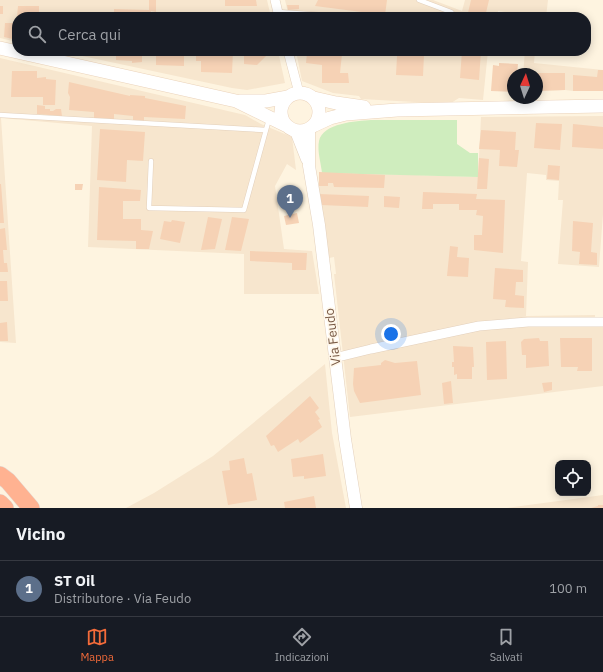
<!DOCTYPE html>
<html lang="it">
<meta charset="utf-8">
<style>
:root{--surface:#171b24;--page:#242831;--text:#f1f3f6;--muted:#9ea1a6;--line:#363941;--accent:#f46b3a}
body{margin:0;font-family:"IBM Plex Sans",sans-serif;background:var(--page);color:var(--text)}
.controls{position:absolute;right:12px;bottom:12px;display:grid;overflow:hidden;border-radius:8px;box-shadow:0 2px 10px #0003}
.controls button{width:36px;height:36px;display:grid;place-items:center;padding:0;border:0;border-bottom:1px solid var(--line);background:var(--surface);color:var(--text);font:20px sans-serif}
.compass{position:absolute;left:507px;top:68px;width:36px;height:36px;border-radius:50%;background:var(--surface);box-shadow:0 2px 10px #0003;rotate:4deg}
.you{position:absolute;left:391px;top:334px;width:14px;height:14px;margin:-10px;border:3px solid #fff;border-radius:50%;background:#1a73e8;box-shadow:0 0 0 6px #1a73e833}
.badge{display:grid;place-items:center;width:26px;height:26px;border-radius:50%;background:var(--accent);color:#fff;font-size:13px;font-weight:700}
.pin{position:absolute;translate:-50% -33px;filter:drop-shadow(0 1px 2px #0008)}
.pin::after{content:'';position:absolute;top:21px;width:14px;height:12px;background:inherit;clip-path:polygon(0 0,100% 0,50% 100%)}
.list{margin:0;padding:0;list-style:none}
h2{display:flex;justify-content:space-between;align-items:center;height:52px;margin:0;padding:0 16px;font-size:17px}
h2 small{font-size:13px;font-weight:400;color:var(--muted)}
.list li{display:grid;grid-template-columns:26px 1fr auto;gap:12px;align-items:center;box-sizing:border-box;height:56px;padding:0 16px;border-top:1px solid var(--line)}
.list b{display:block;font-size:15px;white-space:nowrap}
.list p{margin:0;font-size:13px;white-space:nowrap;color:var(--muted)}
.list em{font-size:13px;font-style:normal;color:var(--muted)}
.icon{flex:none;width:22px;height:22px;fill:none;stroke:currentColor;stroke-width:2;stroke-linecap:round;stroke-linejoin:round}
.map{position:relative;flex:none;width:603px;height:508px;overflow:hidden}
.search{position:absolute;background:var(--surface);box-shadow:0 2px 10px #0003;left:12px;right:12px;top:12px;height:44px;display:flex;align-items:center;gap:10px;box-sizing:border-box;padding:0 14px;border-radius:16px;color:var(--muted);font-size:15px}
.sheet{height:108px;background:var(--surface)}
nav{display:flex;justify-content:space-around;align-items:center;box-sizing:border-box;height:56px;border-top:1px solid var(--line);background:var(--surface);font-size:11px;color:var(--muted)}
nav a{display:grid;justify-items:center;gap:2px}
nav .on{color:var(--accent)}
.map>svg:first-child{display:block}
</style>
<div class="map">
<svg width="603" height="508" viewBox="0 0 603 508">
<rect width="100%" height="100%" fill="#fef4e0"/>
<path fill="#f7e6ce" d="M0 0H267L271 17H17V42L0 38Z
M285 0H433L462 11 465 0H548L546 17H527L526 15 498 11 497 17H289Z
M59 51H278L285 83 247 90 232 88Z
M296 51H488L483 100 459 98 451 103 415 102 361 99 359 96 333 93 302 81Z
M525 51H535L534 63 603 70V91H573L565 90 537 91V74H523Z
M0 58 245 115 261 124 292 137 296 170 287 164 275 186 284 249 312 251 319 294H244V254L88 247 92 126 1 118 16 343 0 342Z
M603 116V214L599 267 558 264 563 200H558L559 181 546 180V175L527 173 521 261 528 262 526 316 595 315V318H603V386L350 417 334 274H336L334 257 329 258 319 194V172L478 177 481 117Z
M325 364 332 433 346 508H126L154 493 213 456Z
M603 495V508H507Z"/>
<path fill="#cfedbe" d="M371 120H457V144L470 153H478V177L322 173C321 163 317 151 319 141 323 123 356 121 371 120Z"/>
<path fill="#f6d2b5" d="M149 0H156V12L151 11 150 17H114V9L149 10Z
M225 0H256L257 6H225Z
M318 0H387L385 15 315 6Z
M471 0H489L485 17H467Z
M287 5H299V9L288 10Z
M0 6H3V14H0Z
M18 6H39V17H17Z
M385 15 396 16V17H385Z
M5 23H17V40L4 37Z
M74 51H100V53L90 55Z
M116 51H142V62L132 63V61L116 60Z
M156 51H184V66L156 65Z
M202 51H233L232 73 201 72V61H196V55H202Z
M244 51H269V53L257 65 244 64Z
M302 51H371L370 55 342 54 340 73H348L349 83H322V65L306 63 307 53H301Z
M405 51H415V54L424 55 423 76 396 75 397 56H404Z
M462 51H481L479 80 460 78Z
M499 63 518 64 517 74H513V92L491 91 493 65 499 66Z
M598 70H603V91H573V75L597 77Z
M12 71H37V78L46 77V79L56 80 55 105H43V97H11Z
M537 73H565V90L537 91Z
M69 82 130 96V95L145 96V98L186 106 185 119 144 117V121L133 120V116L114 114V119L94 118V112L69 110 70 97 68 93Z
M37 105 45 106V109H50V111H53L56 109H61L62 116 37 114Z
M536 123 562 124 560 150 534 148Z
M573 124 603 127V149L572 147Z
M100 129 145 132 143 161 127 160 126 182 97 180Z
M481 130 516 132 515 150H519L517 167 499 166 500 150 479 149Z
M479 158 489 159 487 189H477Z
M548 165 560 166 559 180 547 179Z
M319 172 385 175 384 188 334 187 333 183H328V186H319Z
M0 184H1L4 223H0Z
M75 184H83L82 190H75Z
M99 187 141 190 140 201H123V219H141V230L153 231 149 249H136V241L97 240Z
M423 192 477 194 476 199 505 200 503 253 474 250V235H482L483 216 476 215 477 210H459V204H433V209H422Z
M319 194 369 196 368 207 321 205Z
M384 196 400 197 399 208 384 207Z
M297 213 299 223 286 225 284 216Z
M208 217 222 219 215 249 201 250Z
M232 217 249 219 241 251 225 250Z
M172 220 185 222 180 243 160 239 164 221 171 222Z
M573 221 593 223 591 252 597 253V265L579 264 580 252 572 251Z
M5 228 7 250H3L4 263H7L8 272H0V229Z
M450 246 458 247 457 257 469 258 468 277 447 276Z
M250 251 307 253 306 270H292V263L250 261Z
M495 268 523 270V282H516L515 295 524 296V308L505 307 506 300 493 299Z
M0 281H7L8 301H0Z
M7 322 8 341H0V323Z
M539 338 540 341H548L549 366 526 368V355H522L521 342 524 339Z
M560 338H592V371H577L578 367H561Z
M506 341 507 379 487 380 486 342Z
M453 346 473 347 474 367H472V379H457V374L454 375V367H452V362H454Z
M385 360 395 363 417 361 421 395 360 403 354 391 353 384 354 368 381 365V363Z
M451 381 453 403 444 404 442 383Z
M552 382V390L544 392 542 383Z
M310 396 319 408 315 412 320 419 318 420 322 427 300 443 298 439 278 452 274 445 271 446 266 436Z
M323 454 326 476 304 479V476L293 477 291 459Z
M244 458 247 474 252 473 257 500 228 505 222 471 230 470 229 461Z
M314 496 316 508H285L284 502Z
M598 505H603V508H591L598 506Z"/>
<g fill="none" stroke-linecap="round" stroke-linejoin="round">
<g stroke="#e3d0bc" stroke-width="5.5">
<path id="service" d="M419 0 451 12 455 17
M278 12 337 16
M0 115 265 130
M151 161 149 208 244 210 269 119"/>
</g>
<g stroke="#e3d0bc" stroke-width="10">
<path id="minor" d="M275 0 279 17
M288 51 299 93
M334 358 371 349 479 326 528 322H603"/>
</g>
<g stroke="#e3d0bc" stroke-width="13">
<path id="tertiary" d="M309 129V166L319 225 345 439 356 508
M296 131 307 159"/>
</g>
<g stroke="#ebd3bb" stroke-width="14">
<path id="secondary" d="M0 48 236 101 287 126
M281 112a19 19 0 1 1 38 0a19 19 0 1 1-38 0Z
M314 98 336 103 364 107
M240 101H266L288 97
M315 125 330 118 346 114 397 110 603 106"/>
</g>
<g stroke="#e1dad6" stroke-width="18">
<path id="motorway" d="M0 475 8 481 31 508
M0 503 5 508"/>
</g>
<use href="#service" stroke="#fff" stroke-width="4.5"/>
<use href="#minor" stroke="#fff" stroke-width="9"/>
<use href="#tertiary" stroke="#fff" stroke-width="12"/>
<use href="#secondary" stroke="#fff" stroke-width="13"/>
<use href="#motorway" stroke="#ffb291" stroke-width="17"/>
</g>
<g text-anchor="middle" stroke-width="3" stroke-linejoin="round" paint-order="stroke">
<g font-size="13" fill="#785945" stroke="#fff7e9">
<text transform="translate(332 337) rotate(-97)" y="5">Via Feudo</text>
</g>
</g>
</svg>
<div class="controls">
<button><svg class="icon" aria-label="locate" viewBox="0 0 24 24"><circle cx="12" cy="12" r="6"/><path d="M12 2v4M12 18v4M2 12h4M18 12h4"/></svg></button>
</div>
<svg class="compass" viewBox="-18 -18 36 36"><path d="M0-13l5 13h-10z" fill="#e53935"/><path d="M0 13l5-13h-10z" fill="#9ea1a6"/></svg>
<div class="you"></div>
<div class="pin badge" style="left:290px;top:218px;background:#5c6f8a">1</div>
<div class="search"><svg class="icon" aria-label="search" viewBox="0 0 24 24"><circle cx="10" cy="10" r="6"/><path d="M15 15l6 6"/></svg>Cerca qui</div>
</div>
<section class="sheet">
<h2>Vicino<small></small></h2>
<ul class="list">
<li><span class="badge" style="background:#5c6f8a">1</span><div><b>ST Oil</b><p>Distributore · Via Feudo</p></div><em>100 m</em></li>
</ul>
</section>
<nav>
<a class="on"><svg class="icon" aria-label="map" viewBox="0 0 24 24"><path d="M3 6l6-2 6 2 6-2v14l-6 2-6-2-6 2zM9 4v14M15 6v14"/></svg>Mappa</a>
<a><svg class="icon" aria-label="directions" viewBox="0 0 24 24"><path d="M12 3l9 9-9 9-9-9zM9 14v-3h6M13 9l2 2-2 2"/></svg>Indicazioni</a>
<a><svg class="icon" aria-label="saved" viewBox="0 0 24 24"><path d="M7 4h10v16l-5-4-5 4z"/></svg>Salvati</a>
</nav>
